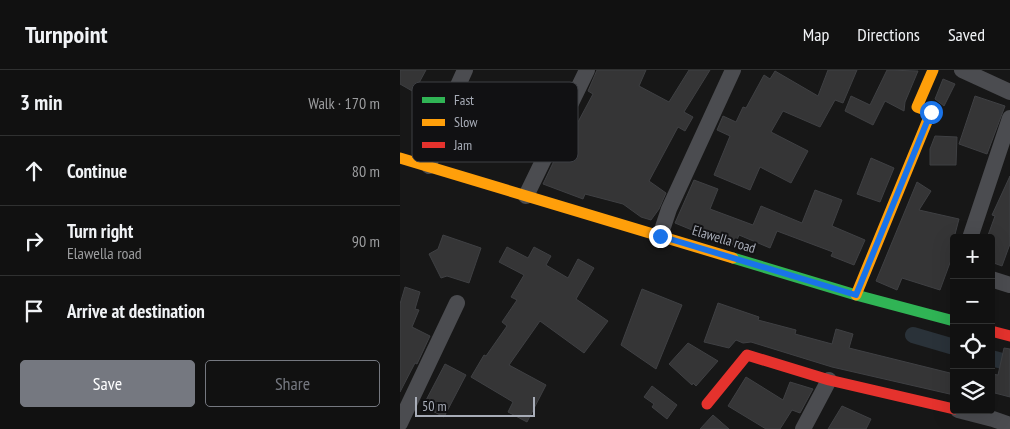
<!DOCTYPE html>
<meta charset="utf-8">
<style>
:root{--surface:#111;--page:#1a1a1a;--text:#f1f3f6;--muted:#9c9d9f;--line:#303131;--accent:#757880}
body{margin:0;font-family:"PT Sans Narrow",sans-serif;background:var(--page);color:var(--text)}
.controls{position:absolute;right:15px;bottom:15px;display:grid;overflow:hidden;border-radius:5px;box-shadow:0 5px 20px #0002}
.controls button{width:45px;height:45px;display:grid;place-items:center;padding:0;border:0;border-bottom:1px solid var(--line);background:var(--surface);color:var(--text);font:25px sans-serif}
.scale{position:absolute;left:15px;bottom:12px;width:120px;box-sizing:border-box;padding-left:5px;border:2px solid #a8adb8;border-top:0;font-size:14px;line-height:18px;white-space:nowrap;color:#a8adb8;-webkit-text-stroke:4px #111113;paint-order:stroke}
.stop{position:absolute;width:15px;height:15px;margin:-11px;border:4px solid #1a73e8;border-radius:50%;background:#fff}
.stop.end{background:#1a73e8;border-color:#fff;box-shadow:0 1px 5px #0008}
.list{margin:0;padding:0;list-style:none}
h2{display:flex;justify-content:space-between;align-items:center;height:65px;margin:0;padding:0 20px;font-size:21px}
h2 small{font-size:16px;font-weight:400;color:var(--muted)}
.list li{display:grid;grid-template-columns:32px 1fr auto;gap:15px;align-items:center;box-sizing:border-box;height:70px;padding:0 20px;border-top:1px solid var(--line)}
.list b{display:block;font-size:19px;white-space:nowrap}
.list p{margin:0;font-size:16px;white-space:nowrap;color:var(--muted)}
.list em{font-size:16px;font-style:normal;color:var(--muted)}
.actions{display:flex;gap:10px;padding:15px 20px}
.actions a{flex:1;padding:11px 0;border:1px solid var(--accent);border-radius:5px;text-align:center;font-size:18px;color:var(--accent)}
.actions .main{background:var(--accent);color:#fff}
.icon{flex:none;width:28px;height:28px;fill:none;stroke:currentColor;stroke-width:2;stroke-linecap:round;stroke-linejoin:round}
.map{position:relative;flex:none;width:610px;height:359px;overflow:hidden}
header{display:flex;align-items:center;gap:30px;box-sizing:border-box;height:70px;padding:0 25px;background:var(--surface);border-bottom:1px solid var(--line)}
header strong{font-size:24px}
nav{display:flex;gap:28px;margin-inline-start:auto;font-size:18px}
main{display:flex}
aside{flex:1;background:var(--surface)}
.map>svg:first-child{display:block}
</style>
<header>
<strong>Turnpoint</strong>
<nav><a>Map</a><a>Directions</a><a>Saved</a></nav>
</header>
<main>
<aside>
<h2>3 min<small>Walk · 170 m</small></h2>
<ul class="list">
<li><svg class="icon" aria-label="ahead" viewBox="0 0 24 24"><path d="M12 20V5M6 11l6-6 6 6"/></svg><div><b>Continue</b></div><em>80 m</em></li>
<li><svg class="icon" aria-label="right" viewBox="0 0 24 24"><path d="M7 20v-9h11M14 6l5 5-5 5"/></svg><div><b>Turn right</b><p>Elawella road</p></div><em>90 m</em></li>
<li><svg class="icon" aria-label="arrive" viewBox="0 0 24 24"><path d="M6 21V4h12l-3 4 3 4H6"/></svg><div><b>Arrive at destination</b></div></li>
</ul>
<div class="actions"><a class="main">Save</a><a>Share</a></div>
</aside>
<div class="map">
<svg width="610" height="359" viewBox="0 0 610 359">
<rect width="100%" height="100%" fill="#171717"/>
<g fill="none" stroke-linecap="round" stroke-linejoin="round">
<path stroke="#2a3239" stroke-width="16" d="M513 265 554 277
M591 288 610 293"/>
</g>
<path fill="#353536" stroke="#3f4043" d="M0 0H26L14 22 0 14Z
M197 0H246L239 16 269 32 289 0H310L284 42 293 47 285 61 278 57 249 111 266 123 259 139 251 150 241 147 223 134 185 124 183 129 143 114 174 49 178 52 193 24 188 21Z
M428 0H457L443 33 435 30 420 57 383 41 371 62 408 81 391 113 360 97 350 120 314 105 330 66 317 60 323 46 336 52 343 37 346 38 364 5 370 9 375 1 418 26Z
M487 0 518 1 505 32 504 41 485 31 473 55 445 41 451 26 470 35Z
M543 9 555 14 544 36 535 29Z
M575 26 605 36 587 84 559 74Z
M535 66 557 67 556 95H530V79Z
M471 88 494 98 480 132 457 124Z
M610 106V174L602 196 591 192V168H587L595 146 592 145Z
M294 110 318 119 310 139 353 155 361 136 402 153 415 120 442 130 432 156 465 170 454 195 431 186 433 182 377 161 370 178 339 165 335 175 309 167 275 153Z
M517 112 531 121 519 140 559 149 554 168 551 190 540 220 502 208 497 220 476 211Z
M43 165 81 178 69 213 47 206 41 208 29 184 38 179Z
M107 177 128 188 134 177 151 186 146 195 168 208 178 189 194 198 176 229 208 251 184 283 140 251 109 295 146 315 127 352 108 342 113 332 71 307 84 285 86 286 107 256 102 252 117 230 111 227 124 205 99 192Z
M5 217 20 222 15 239 19 240 12 257 30 266 17 294 15 293 0 322V234Z
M242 219 282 235 256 299 221 275Z
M318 233 359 247 358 250 396 260 395 264 432 274 436 259 453 264 449 278 554 304V325L432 297 351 272 343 273 336 270 329 278 304 272Z
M288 273 318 291 296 316 293 313 292 315 269 294Z
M604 278 610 279V327L591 322V304L598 305Z
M45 294 66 305 44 347 23 336Z
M346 307 383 330 390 312 413 319 400 343 392 340 380 359H366L328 336Z
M252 316 277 335 267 349 252 337 254 334 244 327Z
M442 336 471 349 466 359H428Z
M313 345 329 359H300Z"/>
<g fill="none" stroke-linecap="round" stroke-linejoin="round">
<path stroke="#4b4c50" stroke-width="16" d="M562 0 610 22
M29 96 45 44 65 0
M126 126 187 0
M260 166 269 139 333 0
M570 168 610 48
M591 209 610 215
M558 340 593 349 610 355
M0 353 57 233
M403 359 429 310"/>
<path stroke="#30b455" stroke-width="11" d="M333 188 456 225 554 251"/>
<path stroke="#ff9f0a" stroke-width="11" d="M0 88 333 188
M456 225 531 42 517 37 533 0"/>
<path stroke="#e5322d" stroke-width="11" d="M591 261 610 266
M307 334 347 285 429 310 554 339"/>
</g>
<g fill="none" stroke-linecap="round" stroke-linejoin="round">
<path stroke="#1a73e8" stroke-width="6" d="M260 166 456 225 531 42"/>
</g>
<g text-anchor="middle" stroke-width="4" stroke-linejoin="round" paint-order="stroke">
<g font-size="14" fill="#a8adb8" stroke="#111113">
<text transform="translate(324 169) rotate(17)" y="5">Elawella road</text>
</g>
</g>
<rect x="12" y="12" width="166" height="80" rx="8" fill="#111113" stroke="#3e4045" stroke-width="1"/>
<rect x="22" y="27" width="23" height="6" fill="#30b455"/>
<rect x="22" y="49" width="23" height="7" fill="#ff9f0a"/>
<rect x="22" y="72" width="23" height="6" fill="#e5322d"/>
<g font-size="14" fill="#a8adb8">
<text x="54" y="35">Fast</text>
<text x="54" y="57">Slow</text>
<text x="54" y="80">Jam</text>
</g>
</svg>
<div class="controls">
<button>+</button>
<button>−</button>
<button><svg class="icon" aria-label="locate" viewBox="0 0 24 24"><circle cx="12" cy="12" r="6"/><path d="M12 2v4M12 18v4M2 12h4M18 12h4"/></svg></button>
<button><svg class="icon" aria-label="layers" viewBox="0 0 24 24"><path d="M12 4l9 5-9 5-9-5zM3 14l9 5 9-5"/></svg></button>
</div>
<div class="scale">50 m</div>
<div class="stop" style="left:531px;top:42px"></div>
<div class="stop end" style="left:260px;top:166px"></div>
</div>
</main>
